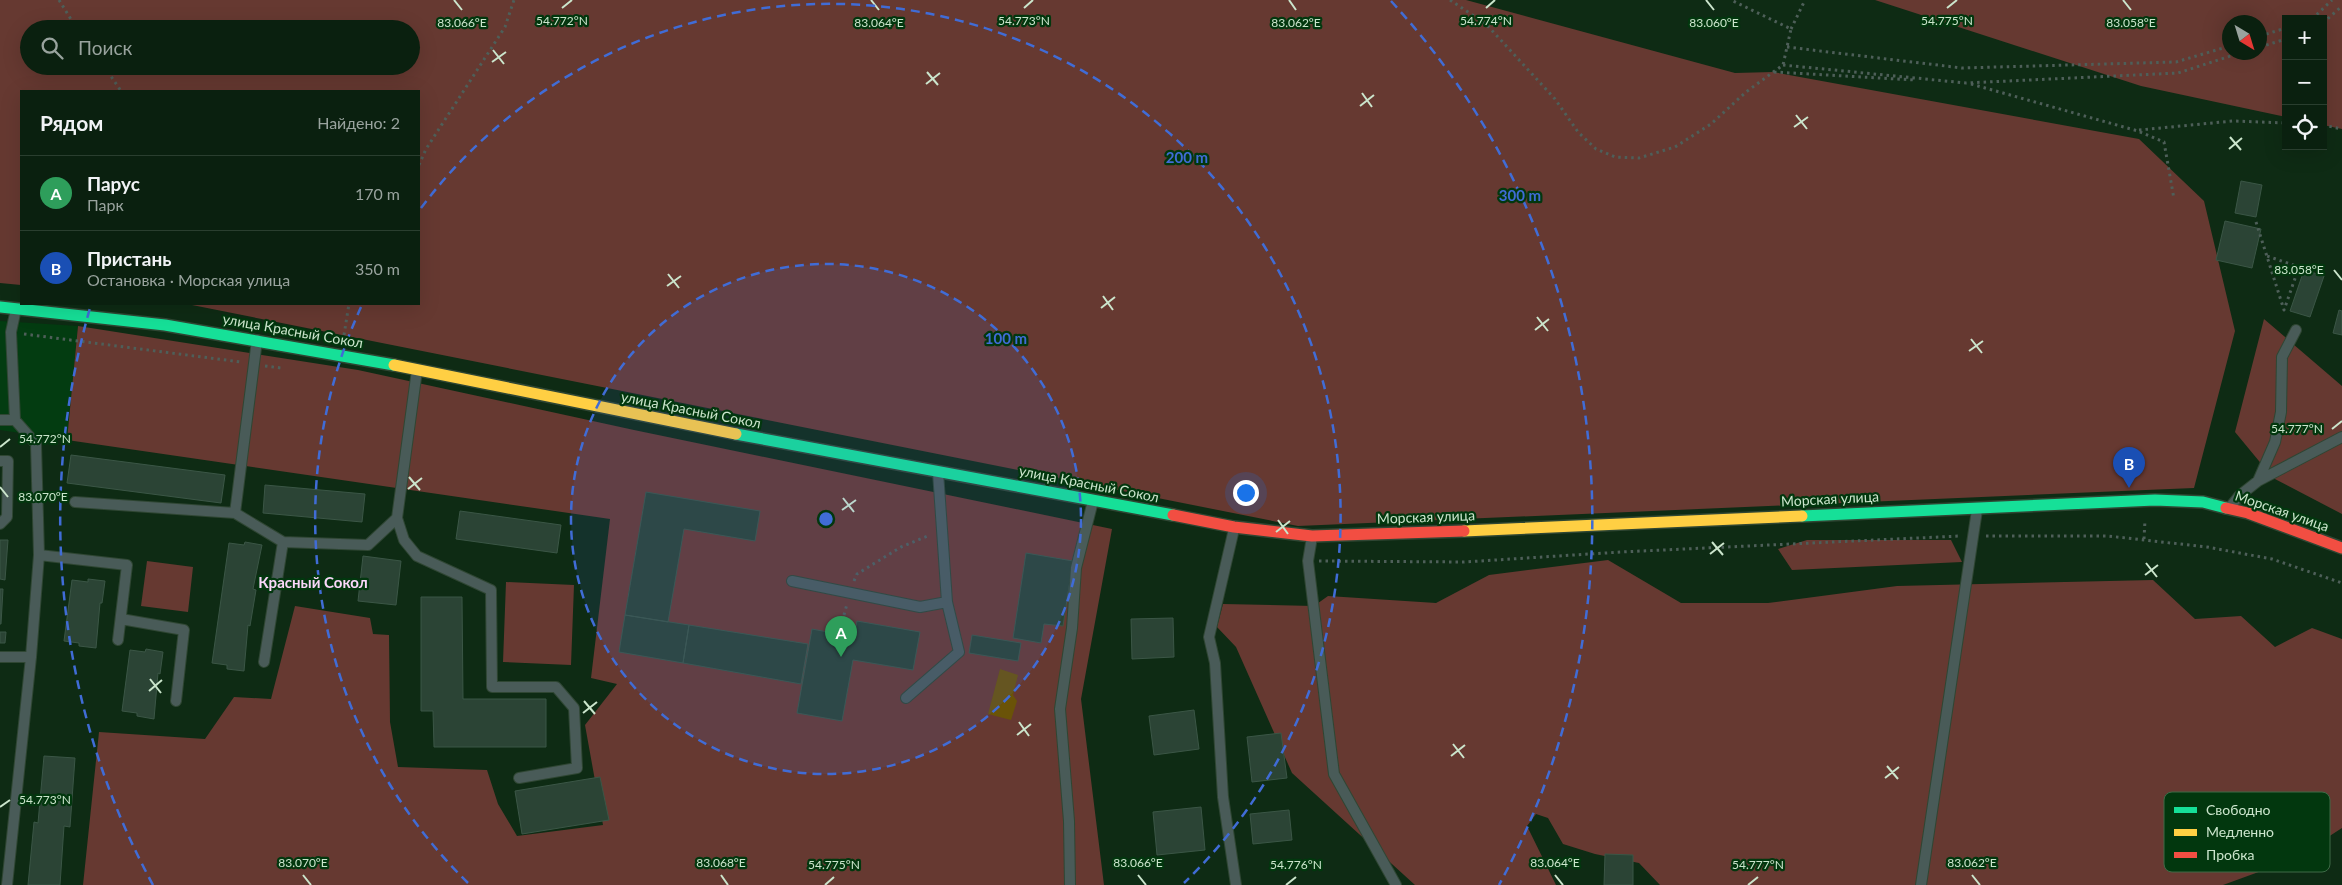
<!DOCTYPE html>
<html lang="ru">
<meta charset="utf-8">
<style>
:root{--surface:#0a200f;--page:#132818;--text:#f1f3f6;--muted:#99a39e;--line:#2a3e2f;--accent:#b45309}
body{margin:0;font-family:Lato,sans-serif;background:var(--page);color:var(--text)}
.controls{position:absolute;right:15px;top:15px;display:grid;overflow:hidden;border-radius:0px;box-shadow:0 5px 20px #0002}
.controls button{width:45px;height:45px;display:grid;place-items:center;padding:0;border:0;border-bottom:1px solid var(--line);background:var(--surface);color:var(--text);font:25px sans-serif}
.compass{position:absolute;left:2222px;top:15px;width:45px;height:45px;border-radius:50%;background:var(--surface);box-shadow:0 5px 20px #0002;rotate:142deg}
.you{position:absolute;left:1245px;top:492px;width:18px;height:18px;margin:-12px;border:4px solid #fff;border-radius:50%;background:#1a73e8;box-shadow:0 0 0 8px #1a73e833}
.badge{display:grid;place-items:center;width:32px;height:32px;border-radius:50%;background:var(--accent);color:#fff;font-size:16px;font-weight:700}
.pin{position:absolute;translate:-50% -41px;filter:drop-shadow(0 1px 2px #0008)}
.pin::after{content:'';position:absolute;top:26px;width:18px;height:15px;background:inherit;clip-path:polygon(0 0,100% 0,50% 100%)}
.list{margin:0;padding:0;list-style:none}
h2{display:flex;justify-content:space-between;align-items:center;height:65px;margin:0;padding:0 20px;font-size:21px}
h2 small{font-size:16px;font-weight:400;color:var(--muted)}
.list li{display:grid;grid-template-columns:32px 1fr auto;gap:15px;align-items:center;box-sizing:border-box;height:75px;padding:0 20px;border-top:1px solid var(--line)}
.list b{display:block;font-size:19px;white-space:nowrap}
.list p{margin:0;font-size:16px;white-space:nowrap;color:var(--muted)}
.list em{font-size:16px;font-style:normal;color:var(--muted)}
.icon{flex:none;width:28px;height:28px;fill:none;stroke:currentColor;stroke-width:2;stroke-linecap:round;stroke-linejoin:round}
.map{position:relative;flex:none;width:2342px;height:885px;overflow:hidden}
.search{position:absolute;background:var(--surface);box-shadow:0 5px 20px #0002;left:20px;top:20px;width:400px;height:55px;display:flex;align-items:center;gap:12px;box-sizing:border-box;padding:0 18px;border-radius:28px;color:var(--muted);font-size:19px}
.panel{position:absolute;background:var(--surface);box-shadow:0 5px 20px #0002;left:20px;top:90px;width:400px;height:215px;border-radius:0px}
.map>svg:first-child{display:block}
</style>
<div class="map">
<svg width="2342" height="885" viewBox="0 0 2342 885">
<rect width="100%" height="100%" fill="#0e2b14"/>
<path fill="#033c11" d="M0 321 78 326 67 440 0 430Z"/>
<path fill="#663931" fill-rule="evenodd" d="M0 0H1466L1735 73 1773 72 2139 139 2204 201 2235 331 2194 488 1298 526 187 304H419V91H21V285L0 283ZM29 29H411V66H29Z
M1875 0H2342V129L2323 125V19H2286V117L2141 86ZM2230 22H2260V52H2230Z
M2264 319 2342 386V514L2273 478 2235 432Z
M78 326 358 370 634 430 1112 529 1081 699 1104 885H83L99 732 205 739 234 697 271 699 295 606 370 618 373 634 389 635 390 722 398 767 487 770 498 804 517 836 603 825 585 725 617 684 591 678 610 519 67 440Z
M1807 540H1951L1962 562 1792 570 1778 549Z
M1608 560 1681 603H1768L1897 586 2153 580 2195 619 2241 616 2275 647 2312 628 2342 639V828L2294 859 2223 885H1660L1639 863 1595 854 1563 844 1548 818 1536 814 1527 826 1556 885H1415L1292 773 1236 647 1217 627 1223 604 1314 606 1328 596 1436 603 1489 575Z
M147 561 193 567 188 612 141 606Z
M506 582 574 585 571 665 503 662Z"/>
<path fill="#6a5308" d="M1000 669 1018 675 1013 695 1017 701 1011 720 988 714Z"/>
<path fill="#2b4435" stroke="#3b5646" d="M2241 181 2262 185 2256 217 2235 213Z
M2225 221 2261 229 2252 268 2216 260Z
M2304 270 2324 276 2310 317 2290 311Z
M2339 310 2342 311V335L2333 333Z
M71 455 225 475 221 503 67 483Z
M265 485 365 494 362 522 263 513Z
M646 492 760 511 755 541 684 529 668 622 625 615Z
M460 511 561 525 557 553 456 539Z
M0 540H8L5 580 0 579Z
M245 542 262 545 253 589 256 590 250 626 248 625 244 671 227 669V665L212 663 229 543 244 545Z
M1026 553 1073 561 1063 626 1044 624 1041 643 1013 638Z
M363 556 401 561 396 605 358 601Z
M88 579 105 581 102 603H100L96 648 79 646V643L64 641 72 580 88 582Z
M0 589H3L1 624H0Z
M421 597H462L463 699H546V747H434L433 711H421Z
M625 615 689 625 683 663 619 652Z
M1173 618 1174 657 1132 659 1131 619Z
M857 621 920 632 913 670 853 660 842 721 797 713 812 629 854 637Z
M689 625 808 644 801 684 683 663Z
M0 632H6L5 643H0Z
M972 635 1021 643 1018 661 969 653Z
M146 649 163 652 160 674 158 673 154 719 137 716V713L122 711 130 650 145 652Z
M1194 710 1199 749 1154 755 1149 716Z
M1281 733 1287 778 1252 782 1247 737Z
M44 756 75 758 70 827 64 826 60 885H28L34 822 38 823Z
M600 777 609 820 522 834 515 791Z
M1201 807 1205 850 1157 855 1153 812Z
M1289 810 1292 840 1253 844 1250 814Z
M1605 854 1633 855V885H1604Z"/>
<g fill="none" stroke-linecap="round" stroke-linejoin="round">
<g stroke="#2f4633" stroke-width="12">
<path id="lane" d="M257 340 235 513 283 542 264 662
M417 370 397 518 404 540 417 556 491 590 492 687H556L574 708 577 768 519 778
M0 420H15
M0 461H8L7 517 0 524
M2258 481 2275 442 2281 412 2282 357 2296 330
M75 502 235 513
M2231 506 2239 496 2258 481 2342 437
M1234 529 1209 637 1215 663 1223 797 1236 885
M1312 537 1308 561 1334 774 1396 885
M283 542 368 545 397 518
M39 555 127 565 118 640
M792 581 920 607 947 602
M121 619 184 630 176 701
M0 657H31
M906 698 959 652 947 602 938 472
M7 885 31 657 39 555 36 444 15 420 11 332 16 309
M1070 885 1069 821 1060 709 1072 628 1076 568 1093 501
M1921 885 1977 510"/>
</g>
<g stroke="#2f4633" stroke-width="14">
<path id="fast" d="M0 307 165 325 394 365
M736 434 1173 515
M1802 516 2155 500 2203 502 2226 508"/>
</g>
<g stroke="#2f4633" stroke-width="14">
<path id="slow" d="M394 365 736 434
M1464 531 1802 516"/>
</g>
<g stroke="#2f4633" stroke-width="14">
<path id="jam" d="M2226 508 2248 513 2342 548
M1173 515 1234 527 1312 536 1464 531"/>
</g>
<path stroke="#4e5f59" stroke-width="3" stroke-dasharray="2.5 4" stroke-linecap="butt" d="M59 0 77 29
M1450 0 1486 24 1555 99 1578 132 1596 149 1615 157 1639 158 1675 147 1711 124 1746 92 1783 65 1791 29 1731 0
M2312 19 2332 0
M2323 23 2342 6
M1791 29 1805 0
M2260 36 2286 28
M1787 47 1962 68 2176 62 2230 46
M2260 47 2286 39
M1783 65 1966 83 2178 73 2243 52
M104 66 121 91
M1774 72 1915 80
M1971 84 2138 131 2164 142 2174 199
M2323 125 2342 129
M2139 130 2233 121 2286 123
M419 165 426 149 505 27 514 0
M2256 222 2284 310 2299 267 2267 256
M24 334 241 362
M344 335 349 304
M265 366 281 368
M1986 536H2108L2207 547 2272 559 2342 583
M2144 539 2145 520
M1319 561 1464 562 1621 552 1960 536
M854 581 857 574 901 547 930 535
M844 615 847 604"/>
<use href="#lane" stroke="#495b58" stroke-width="10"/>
<use href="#fast" stroke="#16e098" stroke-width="11"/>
<use href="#slow" stroke="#ffcf43" stroke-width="11"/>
<use href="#jam" stroke="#f24e42" stroke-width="11"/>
</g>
<path fill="none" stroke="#cbe5cc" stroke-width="2" d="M454 0 462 10M871 0 879 10M1289 0 1296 10M1706 0 1714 10M2123 0 2131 10M562 8 572 0M1024 8 1033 0M1486 8 1495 0M1947 8 1957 0M493 50 504 64M492 62 506 52M927 72 938 85M926 84 940 73M1362 93 1372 107M1360 106 1374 95M1796 115 1807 129M1794 127 1808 117M2230 137 2241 150M2229 149 2242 138M2334 270 2342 280M668 274 679 288M667 286 681 276M1103 296 1113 310M1101 308 1115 297M1537 317 1548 331M1535 330 1549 319M1971 339 1982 353M1969 351 1983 341M2332 429 2342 421M0 447 10 439M409 477 420 490M0 487 8 497M408 489 422 478M843 498 854 512M842 510 856 500M1278 520 1288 534M1276 532 1290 521M1712 542 1723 555M1710 554 1724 543M2146 563 2157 577M2145 575 2158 565M150 679 161 693M149 691 162 680M584 701 595 714M583 713 597 702M1019 722 1029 736M1017 735 1031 724M1453 744 1464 758M1451 756 1465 745M1887 766 1898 779M1885 778 1899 767M0 807 10 800M303 875 311 885M721 875 728 885M1138 875 1146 885M1555 875 1563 885M1972 875 1980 885M825 885 834 877M1286 885 1296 877M1748 885 1758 877"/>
<circle cx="826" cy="519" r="255" fill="#406cd6" fill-opacity=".12"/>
<g fill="none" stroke="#406cd6" stroke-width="2.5" stroke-dasharray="9 6">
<circle cx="826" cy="519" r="255"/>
<path d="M468 883A511 511 0 0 1 361 307M421 208A511 511 0 1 1 1184 883"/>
<path d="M153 885A766 766 0 0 1 90 308M1391 1A766 766 0 0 1 1499 885"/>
</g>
<g text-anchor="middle" stroke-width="4.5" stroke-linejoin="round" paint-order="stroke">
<g font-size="14" fill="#cbe5cc" stroke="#02370e">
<text transform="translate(293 331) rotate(10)" y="5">улица Красный Сокол</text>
<text transform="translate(691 410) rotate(11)" y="5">улица Красный Сокол</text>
<text transform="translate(1089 484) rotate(11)" y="5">улица Красный Сокол</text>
<text transform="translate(1830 499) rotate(-3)" y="5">Морская улица</text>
<text transform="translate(2282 511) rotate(19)" y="5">Морская улица</text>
<text transform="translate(1426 517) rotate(-2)" y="5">Морская улица</text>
</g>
<g font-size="15" font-weight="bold" fill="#fad7fa" stroke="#02370e">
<text x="313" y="588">Красный Сокол</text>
</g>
</g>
<rect x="2164" y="792" width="166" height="80" rx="8" fill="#02370e" stroke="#3e6b47" stroke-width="1"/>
<rect x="2174" y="807" width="23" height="6" fill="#16e098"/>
<rect x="2174" y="829" width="23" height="7" fill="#ffcf43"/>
<rect x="2174" y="852" width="23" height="6" fill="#f24e42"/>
<g font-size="14" fill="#cbe5cc">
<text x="2206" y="815">Свободно</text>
<text x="2206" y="837">Медленно</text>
<text x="2206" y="860">Пробка</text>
</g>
<g font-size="12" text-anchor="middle" fill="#cbe5cc" stroke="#02370e" stroke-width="4.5" stroke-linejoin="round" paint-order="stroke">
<text x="562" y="25">54.772°N</text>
<text x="1024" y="25">54.773°N</text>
<text x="1486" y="25">54.774°N</text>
<text x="1947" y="25">54.775°N</text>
<text x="462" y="27">83.066°E</text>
<text x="879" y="27">83.064°E</text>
<text x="1296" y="27">83.062°E</text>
<text x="1714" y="27">83.060°E</text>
<text x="2131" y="27">83.058°E</text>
<text x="2299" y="274">83.058°E</text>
<text x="2297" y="433">54.777°N</text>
<text x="45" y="443">54.772°N</text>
<text x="43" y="501">83.070°E</text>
<text x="45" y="804">54.773°N</text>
<text x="303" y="867">83.070°E</text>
<text x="721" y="867">83.068°E</text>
<text x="1138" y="867">83.066°E</text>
<text x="1555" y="867">83.064°E</text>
<text x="1972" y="867">83.062°E</text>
<text x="834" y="869">54.775°N</text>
<text x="1296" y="869">54.776°N</text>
<text x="1758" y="869">54.777°N</text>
</g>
<circle cx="826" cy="519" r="8" fill="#406cd6" stroke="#02370e" stroke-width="2.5"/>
<g font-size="15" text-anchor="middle" font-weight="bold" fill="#406cd6" stroke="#02370e" stroke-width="4.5" stroke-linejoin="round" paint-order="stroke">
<text x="1187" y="163">200 m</text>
<text x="1520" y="201">300 m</text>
<text x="1006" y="344">100 m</text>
</g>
</svg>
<div class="controls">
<button>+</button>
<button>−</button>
<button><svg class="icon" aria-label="locate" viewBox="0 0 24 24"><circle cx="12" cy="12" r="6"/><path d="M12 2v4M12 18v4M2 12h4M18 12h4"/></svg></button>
</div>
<svg class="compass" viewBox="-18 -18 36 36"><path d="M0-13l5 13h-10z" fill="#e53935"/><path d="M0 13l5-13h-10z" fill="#99a39e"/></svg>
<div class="you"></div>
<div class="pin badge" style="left:841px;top:657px;background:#2e9e5b">A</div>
<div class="pin badge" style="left:2129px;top:488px;background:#1a4fb4">B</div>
<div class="search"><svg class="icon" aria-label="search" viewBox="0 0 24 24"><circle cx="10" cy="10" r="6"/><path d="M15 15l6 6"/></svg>Поиск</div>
<section class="panel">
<h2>Рядом<small>Найдено: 2</small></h2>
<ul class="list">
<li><span class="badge" style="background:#2e9e5b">A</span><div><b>Парус</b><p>Парк</p></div><em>170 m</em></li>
<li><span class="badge" style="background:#1a4fb4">B</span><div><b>Пристань</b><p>Остановка · Морская улица</p></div><em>350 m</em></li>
</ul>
</section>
</div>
